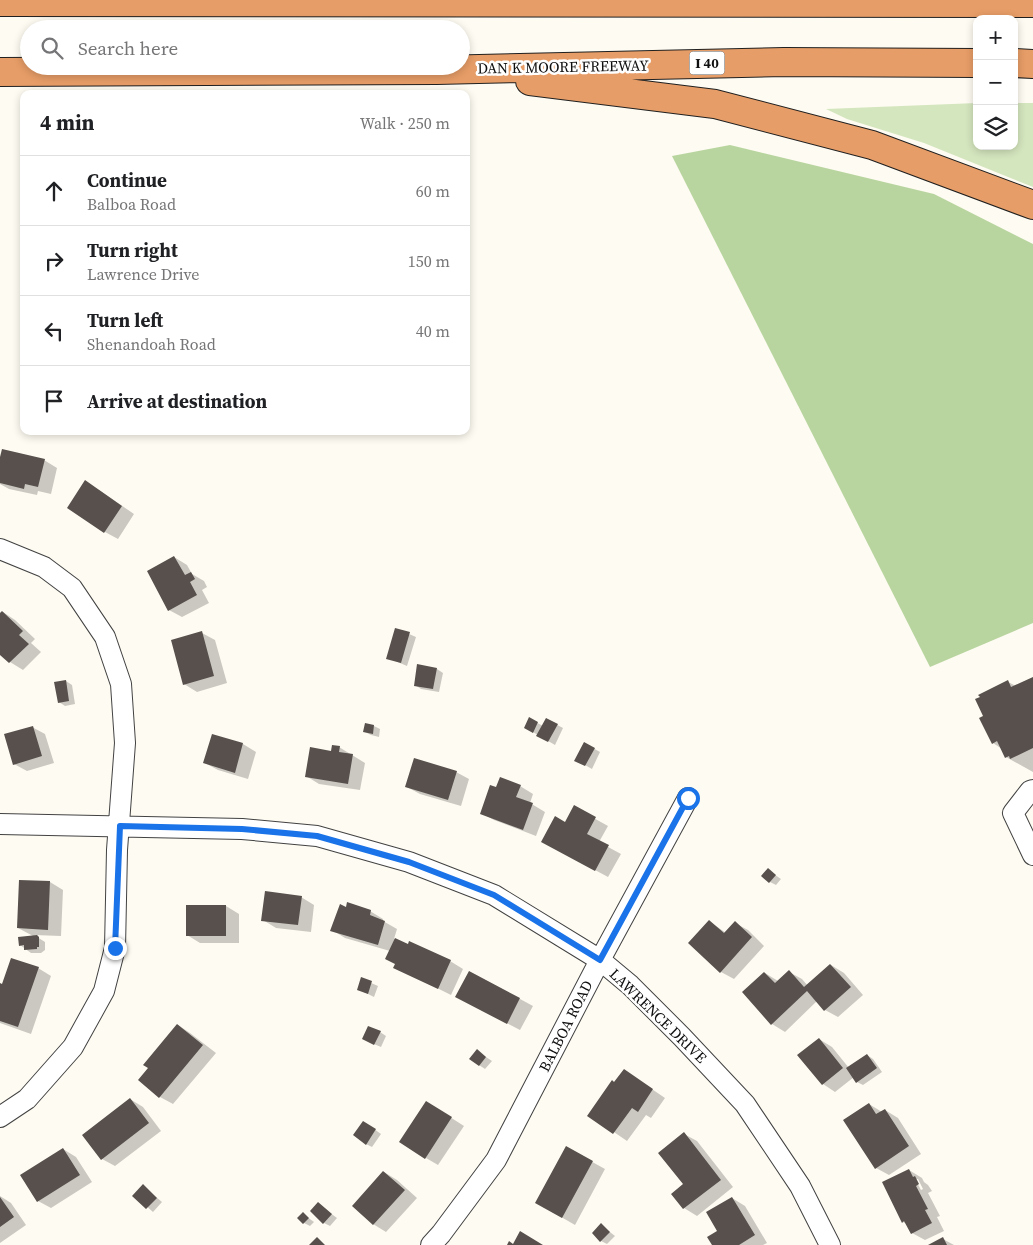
<!DOCTYPE html>
<meta charset="utf-8">
<style>
:root{--surface:#fff;--page:#f2f2f2;--text:#202124;--muted:#757577;--line:#e0e0e0}
body{margin:0;font-family:"Source Serif 4",serif;background:var(--page);color:var(--text)}
.controls{position:absolute;right:15px;top:15px;display:grid;overflow:hidden;border-radius:10px;box-shadow:0 2px 8px #0003}
.controls button{width:45px;height:45px;display:grid;place-items:center;padding:0;border:0;border-bottom:1px solid var(--line);background:var(--surface);color:var(--text);font:25px sans-serif}
.stop{position:absolute;width:15px;height:15px;margin:-11px;border:4px solid #1a73e8;border-radius:50%;background:#fff}
.stop.end{background:#1a73e8;border-color:#fff;box-shadow:0 1px 5px #0008}
.list{margin:0;padding:0;list-style:none}
h2{display:flex;justify-content:space-between;align-items:center;height:65px;margin:0;padding:0 20px;font-size:21px}
h2 small{font-size:16px;font-weight:400;color:var(--muted)}
.list li{display:grid;grid-template-columns:32px 1fr auto;gap:15px;align-items:center;box-sizing:border-box;height:70px;padding:0 20px;border-top:1px solid var(--line)}
.list b{display:block;font-size:19px;white-space:nowrap}
.list p{margin:0;font-size:16px;white-space:nowrap;color:var(--muted)}
.list em{font-size:16px;font-style:normal;color:var(--muted)}
.icon{flex:none;width:28px;height:28px;fill:none;stroke:currentColor;stroke-width:2;stroke-linecap:round;stroke-linejoin:round}
.map{position:relative;flex:none;width:1033px;height:1245px;overflow:hidden}
.search{position:absolute;background:var(--surface);box-shadow:0 2px 8px #0003;left:20px;top:20px;width:450px;height:55px;display:flex;align-items:center;gap:12px;box-sizing:border-box;padding:0 18px;border-radius:28px;color:var(--muted);font-size:19px}
.panel{position:absolute;background:var(--surface);box-shadow:0 2px 8px #0003;left:20px;top:90px;width:450px;height:345px;border-radius:10px}
.map>svg:first-child{display:block}
</style>
<div class="map">
<svg width="1033" height="1245" viewBox="0 0 1033 1245">
<rect width="100%" height="100%" fill="#fefbf2"/>
<path fill="#d4e6be" d="M977 103V146H1014V103H1033V187L924 143 847 119 826 109Z"/>
<path fill="#b9d59f" d="M730 145 934 194 1033 244V623L930 667 672 156Z"/>
<path fill="#0003" fill-rule="evenodd" d="M44 460 57 468 51 494 38 491 37 495 9 489 0 484V464Z
M99 490 134 514 118 539 105 532Z
M174 557 187 565 192 574 204 581 207 587 202 590 209 603 182 617 169 610Z
M3 612 15 620 35 639 31 643 41 652 23 670 10 662 0 653V615Z
M202 633 215 640 227 683 197 692 184 684Z
M409 634 416 637 407 666 388 658Z
M437 669 443 673 439 692 421 689 415 685Z
M1033 678V772L1006 757 1002 749 993 743 985 716 1008 682 1016 686Z
M66 681 72 685 75 704 65 706 59 702Z
M530 719 543 726 546 719 563 728 555 745 526 728Z
M374 726 380 729 379 737 371 735 365 732Z
M32 727 45 734 54 763 27 771 14 764Z
M213 736 243 744 256 752 248 779 218 770 205 763Z
M584 743 600 752 592 769 576 760Z
M339 747 365 763 360 790 319 784 306 776 332 752Z
M456 772 469 779 461 806 420 794 407 787Z
M520 786 533 794 530 803 545 812 536 836 494 820 481 813 497 789Z
M574 807 608 826 599 842 621 854 608 877 556 849Z
M768 870 781 879 776 885 770 882Z
M50 882 63 890 61 936 34 935 45 942V950L41 953H31L20 945 35 937 18 928Z
M301 897 314 905 311 932 276 928 263 920Z
M226 906 239 914V943H200L187 935Z
M346 908 370 911 383 919V921L397 929 394 939 450 961 463 969 451 995 395 967 396 964 390 951 345 938 332 930Z
M709 921 726 933 735 923 748 930 764 946 734 979 721 972Z
M831 965 844 973 863 995 838 1017 825 1010 817 1001 785 1032 772 1024 765 973 778 981 789 972 802 979 808 986Z
M38 968 51 976 31 1034 0 1023V984L2 985Z
M470 972 533 1006 520 1030 470 1004Z
M362 979 378 986 374 997 358 989Z
M178 1025 190 1033 216 1053 173 1104 160 1097 140 1080Z
M380 1032 386 1036 381 1047 369 1042Z
M819 1039 832 1047 849 1068 867 1055 873 1059 882 1072 863 1085 857 1082 854 1077 835 1092 823 1084Z
M477 1051 492 1061 485 1069 479 1065Z
M624 1070 665 1098 651 1118 646 1115 627 1141 589 1115Z
M130 1099 143 1107 161 1131 115 1166 102 1159Z
M869 1104 882 1112 885 1110 898 1118 921 1154 889 1175 876 1168Z
M439 1110 464 1126 438 1165 426 1158Z
M370 1126 381 1134 372 1147 366 1144Z
M684 1134 697 1141 733 1187 697 1216 684 1208Z
M567 1148 605 1169 575 1225 537 1203Z
M63 1149 76 1157 92 1182 51 1208 38 1201Z
M909 1170 922 1178 924 1182 928 1185 932 1191 928 1193 940 1216 937 1217 944 1231 925 1240 912 1233 907 1224 903 1222ZM915 1179H918L923 1189 921 1190Z
M384 1172 397 1180 417 1198 386 1232 373 1224Z
M143 1186 162 1202 153 1212 134 1195Z
M0 1196 11 1203 26 1225 0 1243Z
M732 1198 745 1206 767 1243 763 1245H713Z
M318 1204 337 1218 330 1226 324 1223Z
M303 1214 314 1222 310 1226 304 1223Z
M601 1225 615 1236 607 1244 601 1241Z
M943 1239 954 1245H930Z"/>
<path fill="#57504c" d="M2 449 45 459 38 487 25 484 24 489 0 483V457Z
M85 480 122 506 104 533 67 508Z
M174 556 185 575 191 572 195 579 190 582 197 595 168 611 147 571Z
M2 611 23 631 19 635 29 644 9 663 0 655V613Z
M395 628 410 632 401 663 386 659Z
M202 631 214 676 183 685 171 640Z
M417 664 437 668 433 689 414 686Z
M1033 677V748L1010 759 1009 756 1005 758 997 741 992 744 979 718 983 716 975 699 980 697 978 695 1008 680 1011 687Z
M66 680 69 701 58 703 54 682Z
M529 717 538 722 533 733 524 728Z
M546 718 558 724 548 742 536 736Z
M365 723 374 725 373 734 363 732Z
M33 726 42 756 13 765 4 734Z
M212 734 243 743 235 773 203 763Z
M584 742 595 748 585 766 574 761Z
M332 745 340 746 339 752 353 754 348 784 305 777 310 747 331 751Z
M414 758 457 771 448 800 405 787Z
M500 777 521 785 516 797 533 803 523 830 480 814 490 785 496 787Z
M574 805 596 817 587 834 609 845 595 871 541 842 555 816 565 822Z
M768 868 776 875 769 883 761 876Z
M19 880 50 881 48 930 17 928Z
M265 891 302 896 298 925 261 921Z
M347 902 371 910 370 915 385 921 378 945 330 931 340 904 346 907Z
M186 905H226V936H186Z
M709 920 724 933 735 921 752 937 720 973 688 943Z
M37 935 39 937V947H37V949L24 950V945L19 946 18 937Z
M395 938 408 944 409 941 451 960 438 989 393 968 395 964 385 959Z
M11 958 39 967 18 1027 0 1021V983L2 984Z
M830 964 851 987 824 1011 807 991 771 1025 742 992 764 972 775 983 789 970 804 987Z
M469 971 520 998 507 1024 455 997Z
M361 977 372 981 368 994 357 990Z
M177 1024 203 1045 159 1098 138 1080 148 1068 143 1065Z
M368 1026 381 1031 374 1045 362 1039Z
M819 1038 843 1068 822 1085 797 1055Z
M477 1049 486 1057 479 1066 469 1059Z
M867 1054 877 1068 856 1083 846 1068Z
M624 1069 653 1089 638 1112 632 1108 613 1134 587 1116 612 1080 614 1082Z
M130 1098 149 1123 101 1160 82 1135Z
M426 1101 452 1117 425 1159 399 1142Z
M869 1103 876 1114 885 1109 909 1146 875 1169 843 1120Z
M363 1121 376 1129 366 1145 353 1135Z
M684 1132 721 1180 683 1209 671 1194 683 1184 658 1153Z
M566 1146 593 1161 562 1218 535 1203Z
M63 1148 80 1175 37 1202 20 1175Z
M909 1169 913 1177 915 1176 919 1184 916 1186 928 1209 925 1210 932 1223 911 1234 904 1221 902 1223 882 1182Z
M383 1171 405 1190 373 1225 352 1206Z
M143 1184 157 1198 146 1209 132 1196Z
M0 1197 14 1217 0 1227Z
M732 1197 755 1235 739 1245H712L707 1237 717 1231 706 1212Z
M318 1202 332 1214 323 1224 310 1211Z
M303 1212 309 1218 303 1224 297 1218Z
M601 1223 610 1232 600 1242 592 1233Z
M520 1231 543 1245H507L509 1241 513 1244Z
M317 1237 325 1245H309Z
M943 1237 947 1245H928Z"/>
<g fill="none" stroke-linecap="round" stroke-linejoin="round">
<g stroke="#424242" stroke-width="22">
<path id="street" d="M0 549 44 567 72 588 105 637 121 684 125 743 117 850 115 948 104 991 73 1047 27 1099 0 1117
M1033 790 1030 791 1013 813 1033 855
M0 824 242 829 317 836 409 862 494 895 600 960 630 985 682 1037 745 1104 800 1186 830 1245
M431 1245 441 1234 496 1160 600 960 688 798"/>
</g>
<g stroke="#202020" stroke-width="30">
<path id="highway" d="M0 2 1033 3
M1014 63 1033 64
M0 72 437 70 784 62 977 63
M530 81 715 104 872 145 1033 205"/>
</g>
<use href="#street" stroke="#fff" stroke-width="20"/>
<use href="#highway" stroke="#e79d67" stroke-width="28"/>
</g>
<g fill="none" stroke-linecap="round" stroke-linejoin="round">
<path stroke="#1a73e8" stroke-width="6" d="M115 948 120 826 242 829 317 836 409 862 494 895 600 960 688 798"/>
</g>
<g text-anchor="middle" stroke-width="5" stroke-linejoin="round" paint-order="stroke">
<rect fill="#fff" stroke="#575757" stroke-width="1" x="689.5" y="51.5" width="35" height="23" rx="4"/>
<g font-size="14" font-weight="bold" fill="#0f0f0f">
<text x="707" y="68">I 40</text>
</g>
<g font-size="15" fill="#0f0f0f" stroke="#fff">
<text transform="translate(563 67) rotate(-1)" y="5">DAN K MOORE FREEWAY</text>
<text transform="translate(658 1016) rotate(44)" y="5">LAWRENCE DRIVE</text>
<text transform="translate(566 1026) rotate(-63)" y="5">BALBOA ROAD</text>
</g>
</g>
</svg>
<div class="controls">
<button>+</button>
<button>−</button>
<button><svg class="icon" aria-label="layers" viewBox="0 0 24 24"><path d="M12 4l9 5-9 5-9-5zM3 14l9 5 9-5"/></svg></button>
</div>
<div class="stop" style="left:688px;top:798px"></div>
<div class="stop end" style="left:115px;top:948px"></div>
<div class="search"><svg class="icon" aria-label="search" viewBox="0 0 24 24"><circle cx="10" cy="10" r="6"/><path d="M15 15l6 6"/></svg>Search here</div>
<section class="panel">
<h2>4 min<small>Walk · 250 m</small></h2>
<ul class="list">
<li><svg class="icon" aria-label="ahead" viewBox="0 0 24 24"><path d="M12 20V5M6 11l6-6 6 6"/></svg><div><b>Continue</b><p>Balboa Road</p></div><em>60 m</em></li>
<li><svg class="icon" aria-label="right" viewBox="0 0 24 24"><path d="M7 20v-9h11M14 6l5 5-5 5"/></svg><div><b>Turn right</b><p>Lawrence Drive</p></div><em>150 m</em></li>
<li><svg class="icon" aria-label="left" viewBox="0 0 24 24"><path d="M17 20v-9H6M10 6l-5 5 5 5"/></svg><div><b>Turn left</b><p>Shenandoah Road</p></div><em>40 m</em></li>
<li><svg class="icon" aria-label="arrive" viewBox="0 0 24 24"><path d="M6 21V4h12l-3 4 3 4H6"/></svg><div><b>Arrive at destination</b></div></li>
</ul>
</section>
</div>
